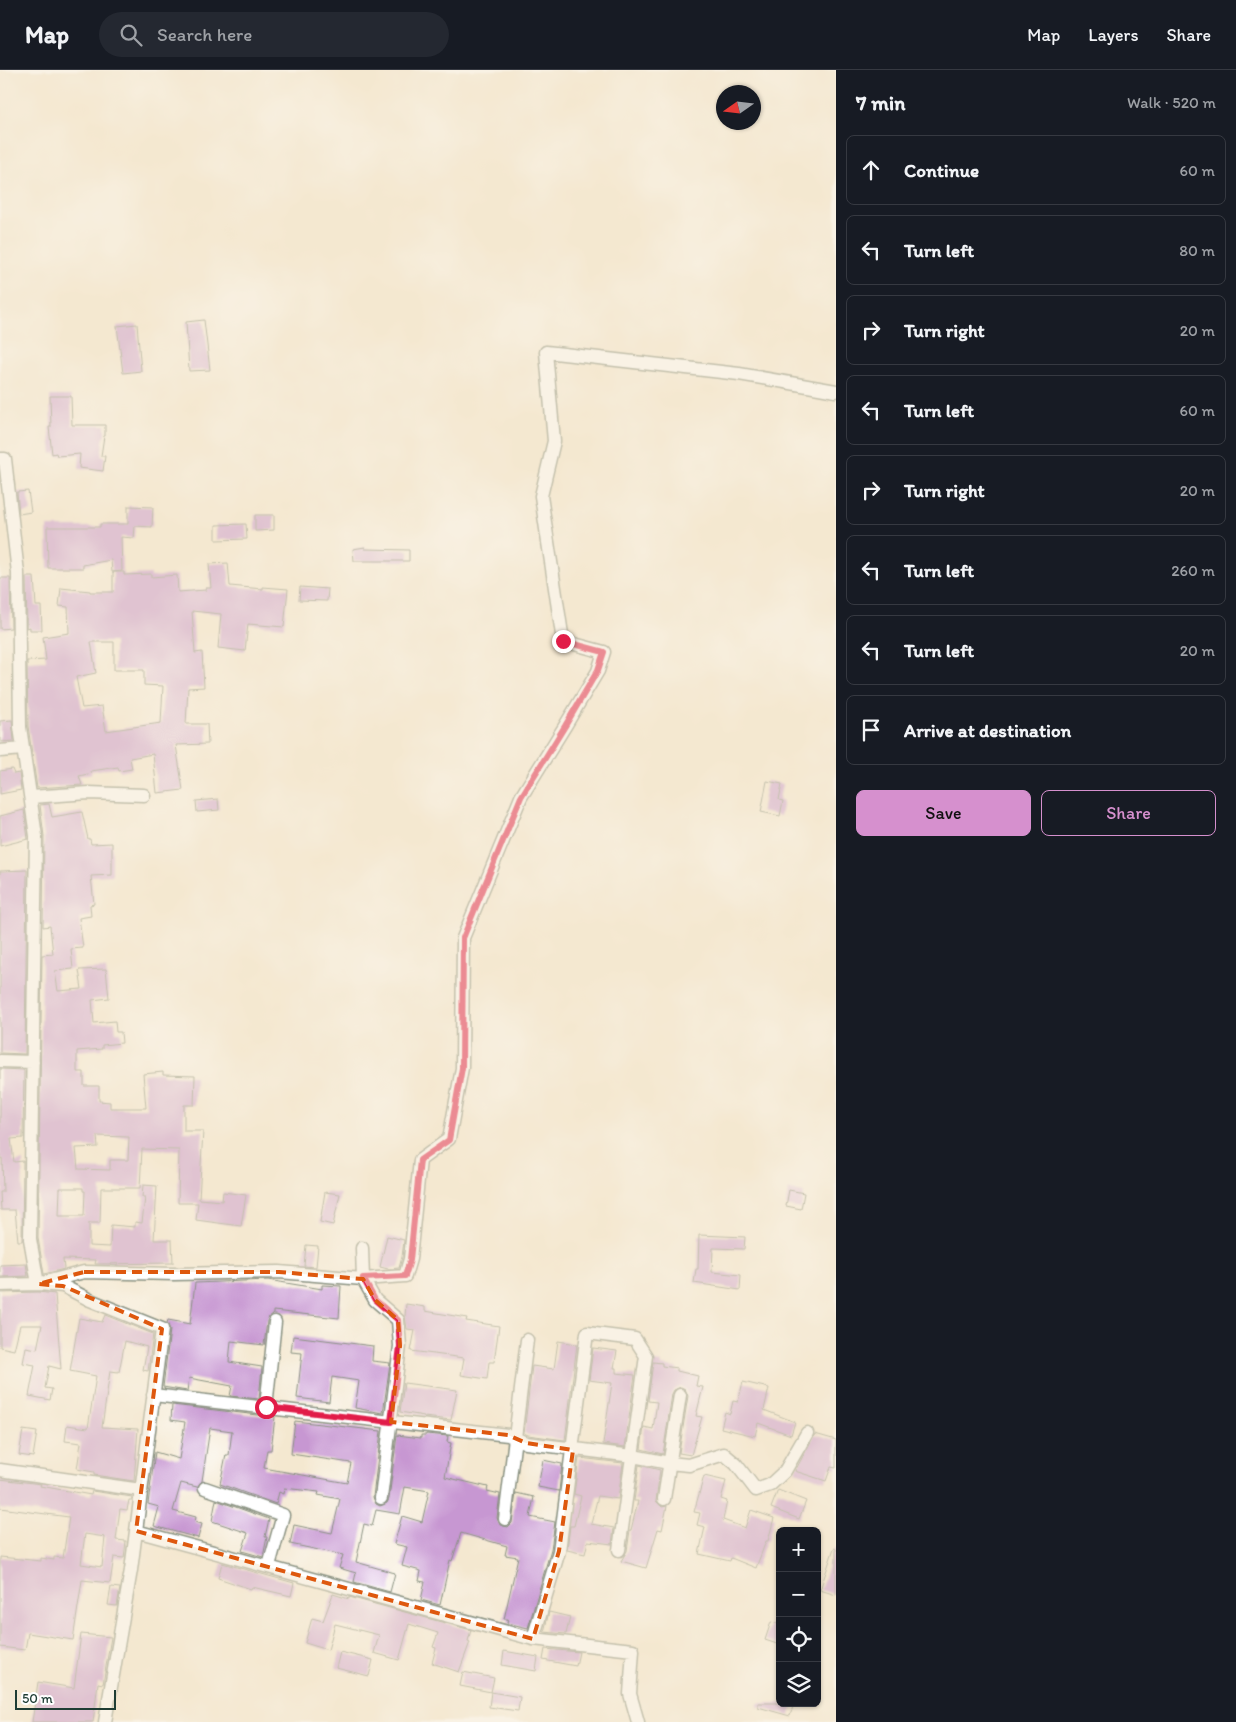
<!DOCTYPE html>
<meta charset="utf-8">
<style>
:root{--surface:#171b24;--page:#242831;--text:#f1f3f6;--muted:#9ea1a6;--line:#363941;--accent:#d690ce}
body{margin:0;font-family:Itim,sans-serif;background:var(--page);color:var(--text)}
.controls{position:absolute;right:15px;bottom:15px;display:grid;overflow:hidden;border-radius:8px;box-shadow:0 1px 4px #0004}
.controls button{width:45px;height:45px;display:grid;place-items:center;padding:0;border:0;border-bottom:1px solid var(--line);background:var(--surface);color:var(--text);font:25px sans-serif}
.compass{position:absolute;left:716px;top:15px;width:45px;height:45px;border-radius:50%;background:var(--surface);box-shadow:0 1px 4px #0004;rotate:256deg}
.scale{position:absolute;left:15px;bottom:12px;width:101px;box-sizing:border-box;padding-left:5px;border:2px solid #1f3d34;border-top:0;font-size:14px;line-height:18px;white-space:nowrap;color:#1f3d34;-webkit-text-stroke:4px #fff;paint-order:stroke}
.stop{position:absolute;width:15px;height:15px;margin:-11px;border:4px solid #e11d48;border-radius:50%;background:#fff}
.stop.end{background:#e11d48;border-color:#fff;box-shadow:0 1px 5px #0008}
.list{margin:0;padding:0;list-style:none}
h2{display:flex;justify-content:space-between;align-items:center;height:65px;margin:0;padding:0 20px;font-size:21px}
h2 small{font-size:16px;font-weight:400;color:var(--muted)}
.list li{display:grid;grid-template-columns:32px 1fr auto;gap:15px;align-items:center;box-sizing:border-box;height:70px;margin:0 10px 10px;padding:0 10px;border:1px solid var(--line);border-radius:8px}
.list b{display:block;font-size:19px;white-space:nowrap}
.list em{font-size:16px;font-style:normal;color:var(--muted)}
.actions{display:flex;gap:10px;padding:15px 20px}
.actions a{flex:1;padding:11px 0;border:1px solid var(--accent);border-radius:8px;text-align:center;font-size:18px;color:var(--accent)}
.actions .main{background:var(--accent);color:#111}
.icon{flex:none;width:28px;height:28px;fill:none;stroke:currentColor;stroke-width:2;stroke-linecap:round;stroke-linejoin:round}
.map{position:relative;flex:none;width:836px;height:1652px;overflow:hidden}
header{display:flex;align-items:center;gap:30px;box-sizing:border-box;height:70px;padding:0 25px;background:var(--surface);border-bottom:1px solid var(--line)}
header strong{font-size:24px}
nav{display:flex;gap:28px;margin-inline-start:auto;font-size:18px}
.search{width:350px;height:45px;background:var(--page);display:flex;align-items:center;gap:12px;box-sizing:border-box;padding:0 18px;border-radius:28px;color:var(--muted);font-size:19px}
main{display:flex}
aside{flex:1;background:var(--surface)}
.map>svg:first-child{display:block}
</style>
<header>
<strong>Map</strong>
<div class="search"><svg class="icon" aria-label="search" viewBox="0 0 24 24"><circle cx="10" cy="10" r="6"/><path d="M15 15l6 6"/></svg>Search here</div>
<nav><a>Map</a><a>Layers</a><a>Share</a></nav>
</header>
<main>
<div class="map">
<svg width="836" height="1652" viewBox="0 0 836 1652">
<rect width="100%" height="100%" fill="#fff"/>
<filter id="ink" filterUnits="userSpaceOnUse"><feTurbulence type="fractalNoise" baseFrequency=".02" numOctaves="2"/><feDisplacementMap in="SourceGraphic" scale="10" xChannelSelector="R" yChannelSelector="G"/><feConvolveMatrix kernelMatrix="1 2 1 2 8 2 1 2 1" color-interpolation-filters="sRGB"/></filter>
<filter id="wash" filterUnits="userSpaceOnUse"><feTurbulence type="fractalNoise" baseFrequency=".0096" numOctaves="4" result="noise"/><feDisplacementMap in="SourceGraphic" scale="20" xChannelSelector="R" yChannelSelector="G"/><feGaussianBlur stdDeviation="1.12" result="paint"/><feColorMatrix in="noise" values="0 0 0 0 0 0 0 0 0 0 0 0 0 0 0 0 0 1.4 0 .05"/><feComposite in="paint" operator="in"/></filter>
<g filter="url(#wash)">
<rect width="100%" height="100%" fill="#f4e8d0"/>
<g id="blocks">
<path fill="#c797d2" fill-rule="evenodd" d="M204 250 210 300 189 301 186 252Z
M137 254 141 301 123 303 117 256Z
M50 326H71L72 355H105V366H104L101 386H105L103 401 79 398 80 384 57 386 56 383 52 384 49 357H51Z
M28 421 31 442 19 444 17 422Z
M128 436 153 437 152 457 135 456 134 468 121 467 122 501 112 502 111 490 83 495V498H48L47 457H100V454H128Z
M255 445H274V460L255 461Z
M246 454 247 469 216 470V455Z
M365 477V479L409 480V491H354L353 479Z
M228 493 230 516 263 519V517L288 519 284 557 248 554 245 581 218 578 221 544 192 541 195 583 202 582 204 617 188 618 186 654H207L208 674 176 675 183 720 157 723 153 684 130 688 132 699 119 701 118 697 91 701 92 703 79 706 82 715 37 718 28 656 27 591 46 590 43 567 69 563 68 537 59 536 61 518 90 521V522H113V502H124V505L151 504V507L177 505 178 522 206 520V518H211L209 494ZM91 572H114V600H144V615L163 616 161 653 106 661 102 636 82 638 76 607 96 603Z
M26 507H34L36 536H41L42 560H30V557L27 558Z
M0 508H10L11 558 0 559Z
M300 517 328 519 327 531 299 530Z
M12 650 14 671 0 672V651Z
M12 699 14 704 19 703 21 720 0 724V701Z
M767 711 782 714 779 730 783 731 780 746 761 742Z
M218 729 219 740 197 742 196 731Z
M49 734 52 747 82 742 88 769H90L91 774 112 773V805L91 806 94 834 90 835 91 846 79 848 83 878 71 879 73 899 55 901 58 921 82 919 79 900 106 899 109 928 92 930 94 953 115 951 116 962H121L122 973 102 975V979L77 981V1002H84V1016H99V1031L110 1032V1038H146L143 1004 163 1002V1005L195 1006 194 1035H184V1061H203L199 1129 222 1131 223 1122 246 1125 241 1156 196 1150 198 1133H178L179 1080 142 1079 140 1118H101L100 1153H89V1176L110 1177 111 1155 135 1157V1152L142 1153 145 1127H142L143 1115 157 1116 154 1170H172L173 1193 95 1194 96 1190 63 1189 64 1199 44 1204 38 1168 42 885 53 884 50 856 43 857 44 766 40 735ZM97 1066 129 1067 128 1090H110V1100L78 1099 76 1078 98 1077ZM60 1118H83V1121H85L84 1146H59Z
M24 740 28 769 0 776V746Z
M27 800 25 984 0 983V801Z
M0 999 24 1000 23 1068 11 1069 14 1092 23 1091 22 1171H18L15 1140H1L0 1122H3L2 1088 0 1089Z
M789 1120 804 1123 801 1139 786 1136Z
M325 1122 340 1124 333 1155 320 1152Z
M699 1165 745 1167 744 1179 713 1178 712 1202 741 1205 740 1220 694 1213 696 1199H698Z
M387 1166 404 1170 402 1187 399 1198 388 1199 380 1197Z
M306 1175 318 1176 316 1197 304 1196Z
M26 1194 28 1206 0 1207V1195Z
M268 1210 322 1219V1215L341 1216 339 1248 273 1241V1244L269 1247 267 1251 264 1275 231 1271 229 1292 262 1297 259 1329 230 1326 232 1316 189 1308 187 1321 163 1317 170 1260 167 1253 168 1250 190 1254 195 1213Z
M38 1222 55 1224 61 1299 49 1296 45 1318 52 1319 50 1330 29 1326 35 1295 23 1293 26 1277 37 1279 42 1255H20L14 1280 0 1277V1223Z
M406 1234 425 1237V1241L467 1248 466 1251 499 1256 494 1292H489L487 1309 461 1305 464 1288 411 1281 415 1260 407 1259 405 1246Z
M105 1245 153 1264 148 1301 143 1300 147 1277 125 1271 119 1302 110 1301 102 1357 138 1359 134 1411 94 1405V1402L77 1399 81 1373 65 1371 67 1355 88 1358 96 1306 70 1301 79 1248 102 1252Z
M293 1266 373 1276 372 1291 390 1293 383 1343 355 1338 359 1311 332 1307 329 1332 297 1328 302 1283 291 1282Z
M558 1271 577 1274 565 1370 528 1365 524 1363 532 1296 554 1299Z
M593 1278 617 1281 614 1298H616V1303L635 1305 625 1377 603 1374 612 1313 589 1310Z
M653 1292 662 1293V1296L677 1298V1301L698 1306 696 1316 703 1317 696 1346 702 1347 691 1385 679 1383 688 1326 685 1319 681 1317 674 1320 672 1324 663 1384 641 1379 644 1357 653 1359 657 1332 648 1331Z
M743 1312 769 1318 764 1340 795 1352 791 1365 758 1353 755 1366 721 1358 725 1342 730 1344 733 1331 738 1332Z
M404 1313 457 1320 451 1350 424 1347V1346L400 1342Z
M172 1335 275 1347 271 1380H267L264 1398 347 1413 351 1393 291 1384 295 1351 381 1361 373 1427 376 1434 380 1436 387 1433 389 1429 397 1365 421 1368V1365H426V1364L448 1366 447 1372 451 1373 445 1407 488 1417 487 1421 500 1424 497 1448 500 1455 508 1457 512 1453 516 1423 534 1427 530 1447 555 1452 551 1479 528 1558 507 1553 508 1549H504L518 1487 505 1485 507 1476 461 1463 452 1491 450 1490 440 1535 421 1530 425 1512 419 1511 421 1501 402 1496 407 1477 394 1474 402 1446 422 1452 429 1421 405 1417 400 1444 376 1440 372 1456 364 1454 356 1492 395 1503 390 1522 354 1512 356 1503 339 1498 343 1485 290 1474 294 1455 332 1463 340 1429 318 1425 319 1422 284 1418 283 1424 279 1422 276 1434 220 1414 226 1385H229L232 1361 210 1358 202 1411 197 1417 181 1413 173 1441 196 1447 195 1452 202 1454 198 1468 154 1456 159 1437 148 1434 155 1382 179 1389 185 1352 171 1350Z
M23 1360 37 1362 33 1387 19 1385Z
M815 1364 836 1370V1398L831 1397 826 1411 795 1401Z
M579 1388 623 1393 618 1429 598 1426 591 1454 614 1458 612 1474 588 1471 585 1484 567 1480 570 1456H574L581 1426 574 1424Z
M543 1390 562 1394 559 1421 538 1417Z
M639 1395 660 1400 656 1431 662 1437 667 1436 662 1460 658 1459 646 1498 621 1491 627 1481 630 1460H631L638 1431H634Z
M704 1406 726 1411 721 1429 727 1431 723 1450 745 1458 751 1440 774 1448 768 1471H766L756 1498 731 1488 730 1491 699 1484 705 1457 697 1455 700 1443 694 1442Z
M0 1409 41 1414 40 1416 91 1425 92 1421 132 1427V1430H129L127 1440 120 1439 116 1470 126 1471 124 1488 114 1487 110 1513 82 1510 73 1570 28 1563 25 1580 0 1577V1487L41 1491V1488L54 1490V1487L63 1488 69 1447 0 1438ZM85 1464 105 1467 102 1497 81 1494Z
M778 1420 806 1431 799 1449 771 1438Z
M216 1430 269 1449 265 1467H267L263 1487 242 1481 248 1463 212 1451Z
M834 1478 836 1479V1525L820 1520Z
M222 1493 294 1513 291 1526 252 1517 251 1519 218 1508Z
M111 1517 120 1518 117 1536 108 1535Z
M333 1524 349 1529V1527L471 1560 468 1571 470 1572 459 1602 432 1593 436 1578 433 1577 438 1563 409 1554 399 1590 374 1583 379 1565 335 1554 328 1580 305 1573 312 1548 323 1551Z
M549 1542 570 1547 566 1564 544 1562Z
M771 1552 780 1554V1575L765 1570Z
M81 1564 111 1567 103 1614 98 1613 93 1652H32L38 1612 74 1618Z
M545 1579 579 1582 576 1596 543 1590Z
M504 1581 538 1587 536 1601 502 1595Z
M340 1582 373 1590 369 1606 336 1598Z
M463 1602 494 1608 491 1622 520 1627 518 1641 489 1637 491 1622 460 1616Z
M758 1633H794L790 1646 758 1637Z"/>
</g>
</g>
<g filter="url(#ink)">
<use href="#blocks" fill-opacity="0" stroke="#8a9282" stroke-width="1"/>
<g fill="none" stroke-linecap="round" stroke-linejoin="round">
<g stroke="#8a9282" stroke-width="15">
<path id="minor" d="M0 389H5L18 503 20 657 36 766 30 1169 38 1214 63 1216 90 1230 162 1259 131 1500 105 1652
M0 681 23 679
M31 727 89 723 144 725
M0 991 33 992
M362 1178 363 1209 375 1230 398 1250 400 1276 381 1428
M0 1215 38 1214 84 1202 174 1204 279 1202 363 1209 405 1206 410 1189 420 1090 449 1069 462 998 463 868 521 727 565 656 598 601 604 582 563 571 541 426 554 371 546 282 739 304 836 321
M153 1325 508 1365 526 1373 633 1386 669 1393 689 1395 724 1384 736 1394 756 1420 770 1415 785 1401 807 1363
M266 1337 275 1252
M0 1400 141 1420
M205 1418 283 1445 269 1496
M664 1429 680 1325
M505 1449 527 1270
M136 1461 533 1569 633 1580 630 1624 638 1652
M533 1569 559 1481 587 1263 635 1269 646 1286 619 1480"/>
</g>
<use href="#minor" stroke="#fff" stroke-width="12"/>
</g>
</g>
<g fill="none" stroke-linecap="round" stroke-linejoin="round" filter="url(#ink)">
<path stroke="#e11d48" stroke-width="6" d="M266 1337 391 1352 400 1276 398 1250 375 1230 363 1208 405 1206 410 1190 420 1090 449 1070 462 998 463 868 521 727 565 656 598 600 604 582 563 571"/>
</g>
<path d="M0 0H836V1652H0ZM84 1202H279L363 1209 375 1230 398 1250 400 1276 391 1352 508 1365 526 1373 573 1380 559 1481 533 1569 136 1461 162 1259 63 1216 38 1214Z" fill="#f4e8d0" fill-opacity=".55" fill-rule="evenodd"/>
<path fill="none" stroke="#de580e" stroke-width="4" stroke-dasharray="10 6" stroke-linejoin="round" d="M84 1202H279L363 1209 375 1230 398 1250 400 1276 391 1352 508 1365 526 1373 573 1380 559 1481 533 1569 136 1461 162 1259 63 1216 38 1214Z"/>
</svg>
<div class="controls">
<button>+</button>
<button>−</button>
<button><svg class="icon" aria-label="locate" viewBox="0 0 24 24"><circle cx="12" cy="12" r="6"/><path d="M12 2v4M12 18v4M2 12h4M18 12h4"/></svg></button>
<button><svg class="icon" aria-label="layers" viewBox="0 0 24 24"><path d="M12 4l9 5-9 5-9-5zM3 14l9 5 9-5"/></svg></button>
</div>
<svg class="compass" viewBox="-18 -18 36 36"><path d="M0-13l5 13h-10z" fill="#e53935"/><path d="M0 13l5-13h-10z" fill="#9ea1a6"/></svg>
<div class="scale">50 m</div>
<div class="stop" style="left:266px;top:1337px"></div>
<div class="stop end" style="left:563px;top:571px"></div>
</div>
<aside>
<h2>7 min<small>Walk · 520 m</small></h2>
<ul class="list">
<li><svg class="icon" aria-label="ahead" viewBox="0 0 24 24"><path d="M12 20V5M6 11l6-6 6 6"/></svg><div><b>Continue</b></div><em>60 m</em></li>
<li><svg class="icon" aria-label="left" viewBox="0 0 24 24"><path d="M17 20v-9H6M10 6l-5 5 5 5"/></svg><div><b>Turn left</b></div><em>80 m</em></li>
<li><svg class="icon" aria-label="right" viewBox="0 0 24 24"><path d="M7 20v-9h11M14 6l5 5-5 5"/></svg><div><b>Turn right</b></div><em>20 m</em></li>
<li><svg class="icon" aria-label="left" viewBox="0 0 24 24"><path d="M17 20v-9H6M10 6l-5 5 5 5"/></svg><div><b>Turn left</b></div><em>60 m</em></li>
<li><svg class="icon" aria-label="right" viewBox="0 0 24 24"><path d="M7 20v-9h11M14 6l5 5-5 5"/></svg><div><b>Turn right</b></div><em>20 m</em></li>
<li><svg class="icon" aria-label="left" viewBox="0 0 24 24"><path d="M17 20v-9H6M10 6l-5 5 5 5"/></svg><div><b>Turn left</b></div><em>260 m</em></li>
<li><svg class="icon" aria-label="left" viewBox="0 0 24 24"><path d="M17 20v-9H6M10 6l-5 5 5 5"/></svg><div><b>Turn left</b></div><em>20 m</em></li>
<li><svg class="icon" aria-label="arrive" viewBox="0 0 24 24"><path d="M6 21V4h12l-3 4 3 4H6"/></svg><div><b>Arrive at destination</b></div></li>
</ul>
<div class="actions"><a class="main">Save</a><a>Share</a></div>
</aside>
</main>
